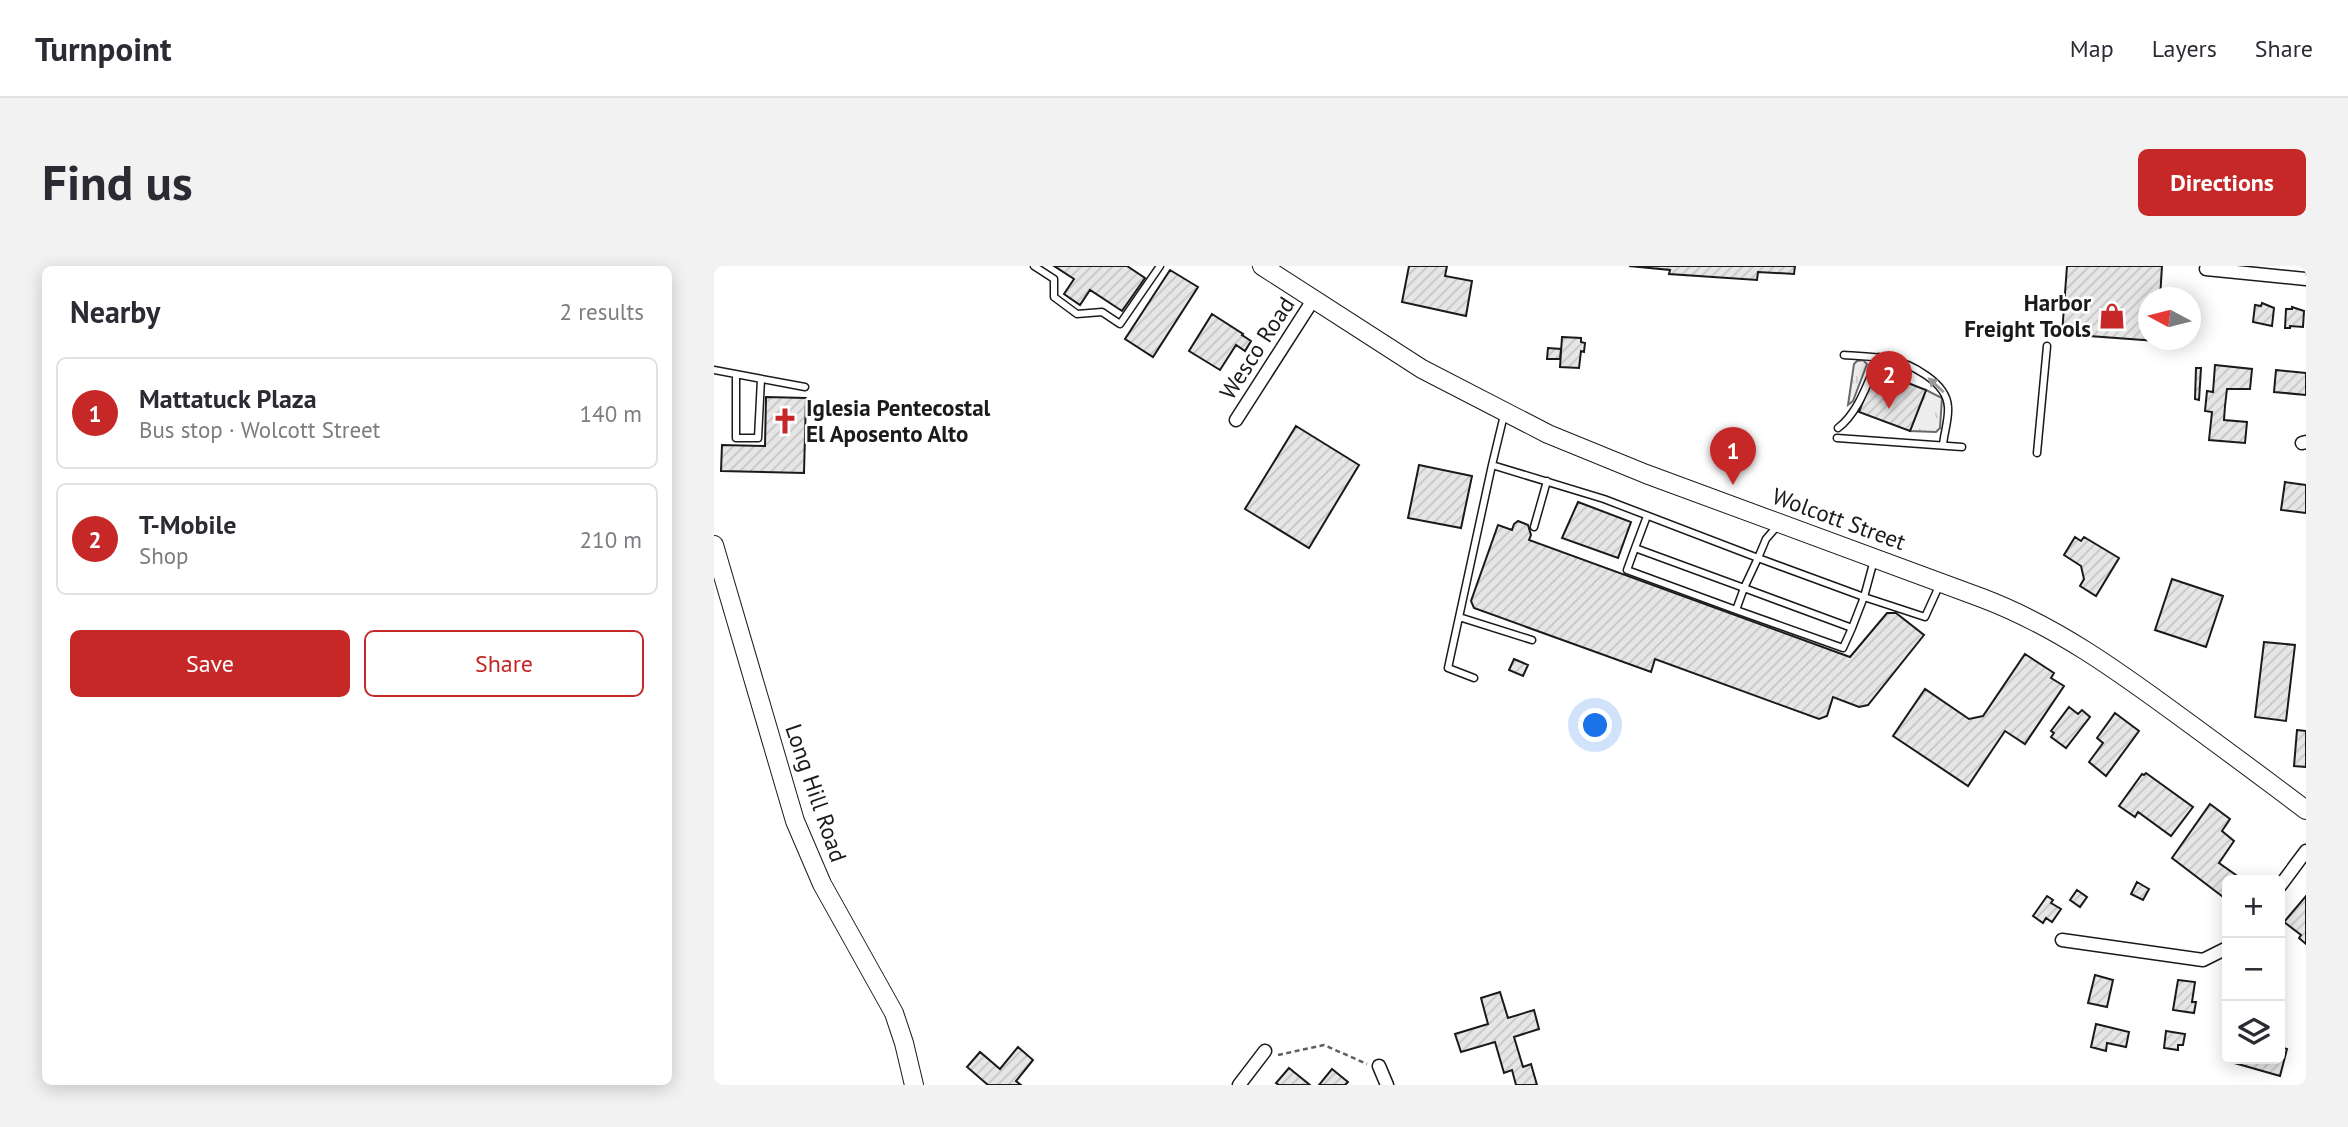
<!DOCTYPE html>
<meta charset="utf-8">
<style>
:root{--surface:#fff;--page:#f2f2f3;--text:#2b2b33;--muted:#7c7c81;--line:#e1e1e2;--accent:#c62828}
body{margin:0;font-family:"PT Sans",sans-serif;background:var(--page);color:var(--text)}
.controls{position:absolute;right:21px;bottom:21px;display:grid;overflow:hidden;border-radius:10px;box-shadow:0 4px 18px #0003}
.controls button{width:63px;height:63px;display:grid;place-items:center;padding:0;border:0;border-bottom:2px solid var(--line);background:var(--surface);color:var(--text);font:35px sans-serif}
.compass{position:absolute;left:1424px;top:21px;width:63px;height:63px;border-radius:50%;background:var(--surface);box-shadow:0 4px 18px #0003;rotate:277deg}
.you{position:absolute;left:882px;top:460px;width:24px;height:24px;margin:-18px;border:5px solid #fff;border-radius:50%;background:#1a73e8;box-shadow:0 0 0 10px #1a73e833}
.badge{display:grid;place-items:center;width:46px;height:46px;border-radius:50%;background:var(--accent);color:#fff;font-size:23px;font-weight:700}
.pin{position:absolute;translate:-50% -58px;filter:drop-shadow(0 2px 4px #0008)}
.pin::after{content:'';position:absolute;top:37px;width:24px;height:21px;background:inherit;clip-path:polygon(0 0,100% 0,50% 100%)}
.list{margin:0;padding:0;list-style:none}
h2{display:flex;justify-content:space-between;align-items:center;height:91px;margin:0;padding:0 28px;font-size:30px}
h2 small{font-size:23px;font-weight:400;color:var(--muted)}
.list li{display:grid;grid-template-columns:46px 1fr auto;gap:21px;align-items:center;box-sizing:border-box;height:112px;margin:0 14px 14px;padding:0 14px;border:2px solid var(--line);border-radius:10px}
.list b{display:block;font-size:26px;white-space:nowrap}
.list p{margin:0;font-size:23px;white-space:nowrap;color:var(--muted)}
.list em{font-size:23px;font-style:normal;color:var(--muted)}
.actions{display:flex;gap:14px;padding:21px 28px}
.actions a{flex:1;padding:16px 0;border:2px solid var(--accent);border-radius:10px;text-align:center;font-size:24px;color:var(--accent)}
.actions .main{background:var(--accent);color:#fff}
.icon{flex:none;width:38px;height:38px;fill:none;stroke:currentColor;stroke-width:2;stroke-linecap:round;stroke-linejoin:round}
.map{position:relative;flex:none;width:1592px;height:819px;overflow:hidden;border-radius:10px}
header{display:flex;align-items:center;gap:42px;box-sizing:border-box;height:98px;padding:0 35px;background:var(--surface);border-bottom:2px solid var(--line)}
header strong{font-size:33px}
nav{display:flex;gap:38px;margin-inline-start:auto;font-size:24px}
.intro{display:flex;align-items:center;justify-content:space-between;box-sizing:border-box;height:168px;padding:0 42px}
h1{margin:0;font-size:49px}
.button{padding:18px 32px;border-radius:10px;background:var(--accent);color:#fff;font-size:24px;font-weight:700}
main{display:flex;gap:42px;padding:0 42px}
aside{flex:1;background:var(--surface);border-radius:10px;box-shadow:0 4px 18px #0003}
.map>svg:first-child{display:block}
</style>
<header>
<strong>Turnpoint</strong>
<nav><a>Map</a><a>Layers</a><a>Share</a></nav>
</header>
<div class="intro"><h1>Find us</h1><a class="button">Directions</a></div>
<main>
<aside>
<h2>Nearby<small>2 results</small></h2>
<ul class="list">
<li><span class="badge">1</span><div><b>Mattatuck Plaza</b><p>Bus stop · Wolcott Street</p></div><em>140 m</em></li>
<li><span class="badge">2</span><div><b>T-Mobile</b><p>Shop</p></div><em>210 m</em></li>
</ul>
<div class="actions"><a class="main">Save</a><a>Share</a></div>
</aside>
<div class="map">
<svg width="1592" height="819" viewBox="0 0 1592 819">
<defs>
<pattern id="grass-tufts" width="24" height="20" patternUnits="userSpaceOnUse" patternTransform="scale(1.75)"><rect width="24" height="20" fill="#ededed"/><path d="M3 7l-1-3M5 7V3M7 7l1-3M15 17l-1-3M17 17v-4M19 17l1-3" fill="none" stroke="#cbcbcb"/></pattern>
<pattern id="building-hatch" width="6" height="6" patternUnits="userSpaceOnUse" patternTransform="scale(1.75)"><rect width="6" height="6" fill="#e6e6e6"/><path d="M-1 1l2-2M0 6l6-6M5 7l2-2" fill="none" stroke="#c5c5c5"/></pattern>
</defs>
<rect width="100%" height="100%" fill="#fff"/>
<path fill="url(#grass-tufts)" stroke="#6a6a6a" stroke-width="2" d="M1149 94 1153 98 1139 135 1134 139 1140 98 1143 95Z
M1212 124 1228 132 1226 162 1222 166 1196 165Z"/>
<path fill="url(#building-hatch)" stroke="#1a1a1a" stroke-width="2" d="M340 0H413L431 12 408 45 376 24 366 39 350 28 360 13Z
M695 0H733L731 10 758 15 752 50 688 36Z
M915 0H1081L1080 8 1044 6 1043 14 955 8 956 4Z
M1353 0H1448L1446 32H1434V74L1443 75 1348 68Z
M456 4 484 21 439 91 411 73Z
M1548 37 1560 42 1558 60 1539 56 1541 39 1547 40Z
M1578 41 1590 45 1589 61 1576 60V62H1571L1572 43H1578Z
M498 48 529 68 528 69 537 75 531 85 522 79 506 104 475 85Z
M848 71 867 72V76L871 77 870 86 867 85 865 102 846 101Z
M834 82 847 83 846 93H833Z
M1501 99 1538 103 1536 123H1513L1511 140 1510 154 1533 156 1531 177 1495 174 1498 146 1491 145 1493 125 1499 126Z
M1482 102H1487L1485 134 1481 133Z
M1161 104 1212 124 1196 165 1145 146Z
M1562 104 1592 107V129L1560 126Z
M52 131 92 132 90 207 7 205 8 179 51 180Z
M582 160 645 199 595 282 531 243Z
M705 199 758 210 747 262 694 252Z
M1571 216 1592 219V247L1567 244Z
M864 236 917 256 904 292 848 272Z
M804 255 814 259 817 269 815 274 1136 391 1173 347H1182L1210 369 1154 439 1145 441 1119 431 1113 450 1105 453 941 393 937 406 760 342 757 335 784 259 798 264 800 258Z
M1361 271 1367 275 1370 271 1405 292 1382 330 1366 320 1370 313 1367 300 1350 289Z
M1458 313 1509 330 1492 381 1441 364Z
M1550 376 1581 379 1572 455 1541 451Z
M1311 388 1340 407 1337 412 1350 420 1311 478 1291 465 1254 520 1179 470 1211 423 1255 453 1269 450Z
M800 393 814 399 809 410 795 404Z
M1355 441 1364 448 1368 444 1376 451 1352 482 1337 471 1340 467 1337 465Z
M1401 447 1425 465 1392 510 1375 496 1389 477 1383 472Z
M1583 464 1592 465V501L1580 500Z
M1432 507 1479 541 1457 570 1424 546 1421 551 1405 540 1428 508 1430 509Z
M1496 538 1516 553 1508 565 1520 575 1505 597 1529 614H1513V634L1458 592Z
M1423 616 1435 623 1429 634 1417 628Z
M1363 624 1373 631 1366 641 1356 634Z
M1333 630 1339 634 1337 637 1347 643 1338 656 1332 652 1329 657 1319 650Z
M1592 630V678L1585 672 1587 669 1570 656Z
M1381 709 1399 714 1393 741 1374 737Z
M1464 714 1481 716 1478 736H1482L1480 747 1459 744Z
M786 726 794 752 820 744 825 763 800 771 809 801 817 798 823 819H802L798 804 790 807 781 776 747 786 741 768 774 758 767 732Z
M1382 758 1415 766 1412 781 1393 777 1392 785 1377 781Z
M1452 765 1471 768 1469 779H1464V784L1450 782Z
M304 781 319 794 302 815 307 819H274L253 801 266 786 286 803Z
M1566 781 1573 783 1566 810 1517 796 1518 793H1566Z
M575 802 596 819H565L562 817Z
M618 803 634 816 631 819H605Z"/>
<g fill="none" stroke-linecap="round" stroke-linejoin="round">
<g stroke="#1a1a1a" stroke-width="9">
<path id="lane" d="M320 0 340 13V31L363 48 388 46 406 58 446 0
M1130 89C1144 90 1160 90 1174 93 1196 97 1233 116 1234 141 1235 153 1230 167 1229 179
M0 104 91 121
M22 109V172H44L47 113
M790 149 778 199 890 233 1044 292 1030 322 921 282 933 250
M1124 162C1145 146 1154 115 1165 91
M1123 172 1248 181
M1323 187 1333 80
M1065 258 1052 273 1044 292 1150 331 1160 294
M820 261 833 215
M921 282 913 304 1022 344 1030 322 1138 362 1150 331 1211 351 1226 318
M1022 344 1129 382 1138 362
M745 351 818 374
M760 412 734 402 778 199"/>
</g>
<g stroke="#1a1a1a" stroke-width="15">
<path id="street" d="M1492 3 1592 13
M522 154 599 34
M1588 177 1592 176
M1566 620 1592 585
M1348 674 1489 694 1513 682
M665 800 673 819
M525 819 551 785"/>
</g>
<g stroke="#1a1a1a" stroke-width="20">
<path id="secondary" d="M548 0 708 103 834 168 932 208 1268 332C1342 360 1404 405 1468 452 1509 482 1551 513 1592 544
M0 279 81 555 108 618 180 747 190 777 200 819"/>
</g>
<path stroke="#5f5f5f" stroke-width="2.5" stroke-dasharray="5 3.5" stroke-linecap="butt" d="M564 789 610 779 653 798"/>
<use href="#lane" stroke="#fff" stroke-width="6"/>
<use href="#street" stroke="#fff" stroke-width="12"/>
<use href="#secondary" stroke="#fff" stroke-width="18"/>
</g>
<defs><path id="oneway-solid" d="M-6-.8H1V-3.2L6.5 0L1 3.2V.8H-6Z" transform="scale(1.75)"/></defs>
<use fill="#989898" href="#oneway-solid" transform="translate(1222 119) rotate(-137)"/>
<defs>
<g id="shop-bare" transform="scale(2.1)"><path d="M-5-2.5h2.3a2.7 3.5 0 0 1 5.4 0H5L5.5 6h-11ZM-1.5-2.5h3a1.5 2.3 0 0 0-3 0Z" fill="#c62828" stroke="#fff" stroke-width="2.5" paint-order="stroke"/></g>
<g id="church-bare" transform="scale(2.1)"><path d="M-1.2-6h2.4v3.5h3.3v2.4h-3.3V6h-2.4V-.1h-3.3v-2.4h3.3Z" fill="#c62828" stroke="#fff" stroke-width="2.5" paint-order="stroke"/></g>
</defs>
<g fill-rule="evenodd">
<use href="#shop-bare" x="1398" y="50"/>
<use href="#church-bare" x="71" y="155"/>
</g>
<g text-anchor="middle" stroke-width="5" stroke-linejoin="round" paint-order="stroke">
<g font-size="23" font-weight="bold" fill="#1a1a1a" stroke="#fff" text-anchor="end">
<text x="1377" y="45">Harbor<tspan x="1377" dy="26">Freight Tools</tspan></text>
<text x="92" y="150" text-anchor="start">Iglesia Pentecostal<tspan x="92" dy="26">El Aposento Alto</tspan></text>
</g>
<g font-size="23" fill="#1a1a1a" stroke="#fff">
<text transform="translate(543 82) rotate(-57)" y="8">Wesco Road</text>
<text transform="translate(1125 253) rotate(20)" y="8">Wolcott Street</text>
<text transform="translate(102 527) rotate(71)" y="8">Long Hill Road</text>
</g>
</g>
</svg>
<div class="controls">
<button>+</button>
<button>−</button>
<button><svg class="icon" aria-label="layers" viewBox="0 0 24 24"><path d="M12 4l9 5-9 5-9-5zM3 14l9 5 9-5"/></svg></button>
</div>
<svg class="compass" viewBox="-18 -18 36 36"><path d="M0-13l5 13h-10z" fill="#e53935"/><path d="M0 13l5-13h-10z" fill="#7c7c81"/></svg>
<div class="you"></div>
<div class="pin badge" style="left:1019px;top:219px">1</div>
<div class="pin badge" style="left:1175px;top:143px">2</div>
</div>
</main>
